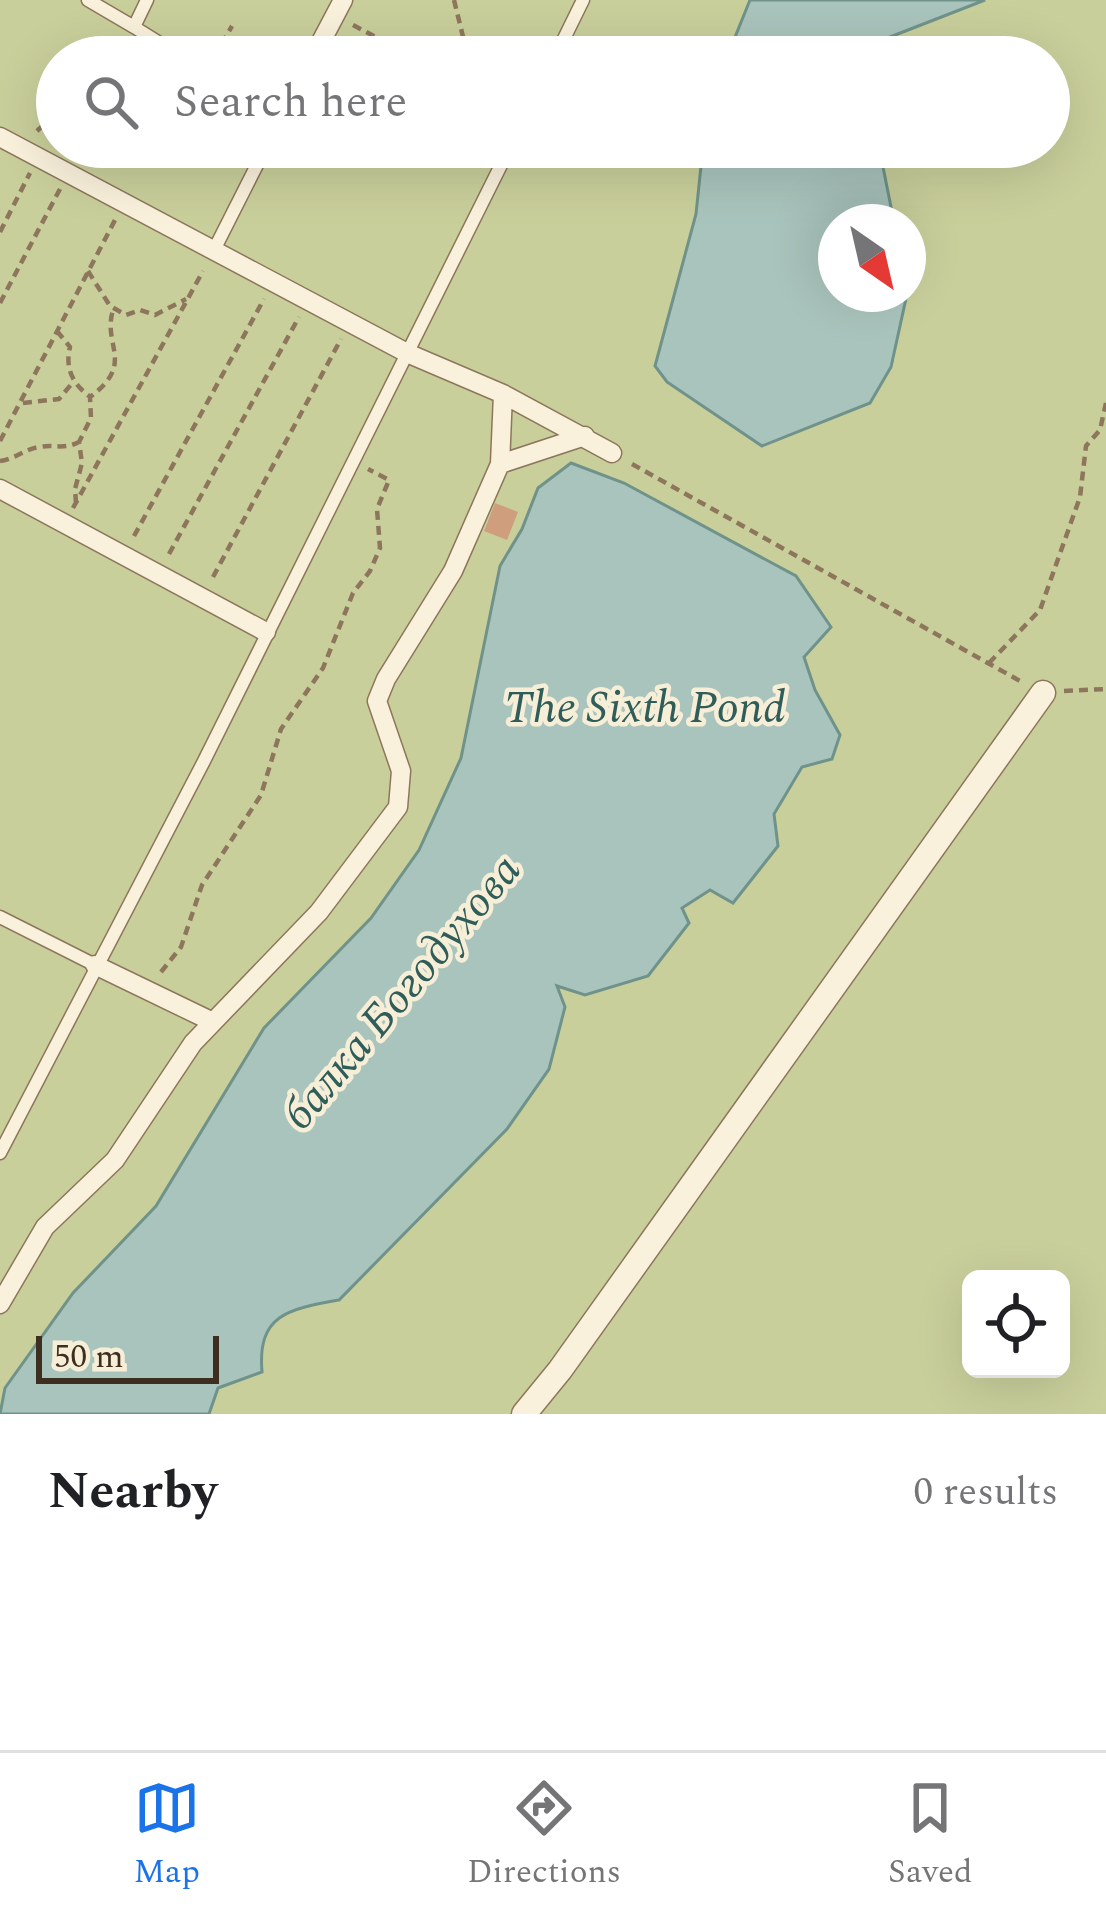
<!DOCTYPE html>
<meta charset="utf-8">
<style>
:root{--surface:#fff;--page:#f2f2f2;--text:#202124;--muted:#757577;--line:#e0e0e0;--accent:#1a73e8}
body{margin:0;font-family:Spectral,serif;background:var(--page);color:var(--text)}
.controls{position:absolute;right:36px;bottom:36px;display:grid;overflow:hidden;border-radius:18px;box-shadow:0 12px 48px #0002}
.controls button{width:108px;height:108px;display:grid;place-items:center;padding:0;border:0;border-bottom:3px solid var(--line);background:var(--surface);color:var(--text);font:60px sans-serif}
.compass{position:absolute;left:818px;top:204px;width:108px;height:108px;border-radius:50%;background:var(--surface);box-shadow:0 12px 48px #0002;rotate:146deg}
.scale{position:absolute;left:36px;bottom:30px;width:183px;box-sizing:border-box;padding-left:12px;border:6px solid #3d2e20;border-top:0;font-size:33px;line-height:42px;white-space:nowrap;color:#3d2e20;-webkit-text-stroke:9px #f7eed8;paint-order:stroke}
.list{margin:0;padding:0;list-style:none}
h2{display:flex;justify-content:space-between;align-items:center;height:156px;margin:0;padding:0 48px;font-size:51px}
h2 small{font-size:39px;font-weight:400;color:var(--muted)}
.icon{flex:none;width:66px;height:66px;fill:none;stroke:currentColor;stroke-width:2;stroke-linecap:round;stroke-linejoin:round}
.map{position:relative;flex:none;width:1106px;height:1414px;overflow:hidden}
.search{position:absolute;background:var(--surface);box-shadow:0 12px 48px #0002;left:36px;right:36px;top:36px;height:132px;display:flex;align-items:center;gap:30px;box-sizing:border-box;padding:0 42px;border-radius:66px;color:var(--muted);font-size:45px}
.sheet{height:336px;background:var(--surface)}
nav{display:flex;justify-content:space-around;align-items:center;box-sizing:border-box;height:168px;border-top:3px solid var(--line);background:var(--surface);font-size:33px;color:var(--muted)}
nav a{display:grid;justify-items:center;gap:6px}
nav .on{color:var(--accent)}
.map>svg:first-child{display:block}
</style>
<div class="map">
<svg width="1106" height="1414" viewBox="0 0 1106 1414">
<rect width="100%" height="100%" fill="#f0e4c8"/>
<path fill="#c9cf9b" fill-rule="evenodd" d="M0 0H1106V1414H0ZM57 57H1049V147H57ZM836 222H908V294H836ZM971 1279H1061V1369H971Z"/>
<path fill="#a9c4bc" stroke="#6f938a" stroke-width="3" d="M750 0H985L890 37 883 57H727Z
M703 147H879L894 222H836V294H907L891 367 870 403 762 446 667 382 655 366 696 214Z
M571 463 624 483 796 576 831 627 804 657 815 690 840 735 832 759 802 767 774 814 778 846 733 903 710 890 682 908 689 923 648 976 585 995 557 986 565 1007 549 1069 507 1129 339 1300C289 1309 257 1314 262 1372L218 1388 209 1414H0L5 1388 73 1293 156 1206 264 1028 371 918 419 850 461 758 500 566 522 529 538 488Z"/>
<path fill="#cf9f7d" d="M495 503 518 512 507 540 484 531Z"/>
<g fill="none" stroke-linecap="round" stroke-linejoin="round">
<g stroke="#8d765c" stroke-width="15">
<path id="service" d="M88 0 134 27 147 0
M134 27 182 57
M555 57 583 0
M213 252 266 147
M0 917 95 965
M0 1153 204 761 510 147"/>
</g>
<g stroke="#8d765c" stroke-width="21">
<path id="pedestrian" d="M313 57 343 0
M0 137 407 353 503 394 612 453
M500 464 585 436
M0 489 266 632
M95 965 213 1022
M0 1304 45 1227 115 1160 193 1043 319 912 398 807 401 771 377 701 386 679 453 571 500 464 503 394"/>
</g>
<g stroke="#8d765c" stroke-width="27">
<path id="minor" d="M524 1414 560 1370 1043 693"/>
</g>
<path stroke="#8d765c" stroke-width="4.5" stroke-dasharray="9 6" stroke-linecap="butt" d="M454 0 468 57
M353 25 412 56
M113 57 126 44
M214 57 232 26
M37 131 57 112
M0 232 30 173
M88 271 110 306 126 315 140 310 155 315 186 299
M0 303 60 189
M57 331 70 347C65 368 72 383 89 396
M23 403 59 399 74 381
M0 441 115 220
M0 461C15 459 25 449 39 447 55 444 63 450 79 442
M632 464 1020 681
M76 503 75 489 82 463 79 442 91 418 90 397C136 363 102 346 113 310
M73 508 203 271
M134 536 264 299
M169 554 299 317
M213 577 341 339
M989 663 1040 610 1080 497 1086 446 1100 430 1106 403
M1064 691 1106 689
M161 972 181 947 202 885 261 795 281 729 323 668 353 593 370 571 380 548 377 509 389 480 368 469"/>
<use href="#service" stroke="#faf1dc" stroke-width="12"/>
<use href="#pedestrian" stroke="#faf1dc" stroke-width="18"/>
<use href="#minor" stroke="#faf1dc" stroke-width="24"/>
</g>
<g text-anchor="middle" stroke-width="9" stroke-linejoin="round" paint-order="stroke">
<g font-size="45" font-style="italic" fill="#2f5d5a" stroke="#f7eed8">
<text x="645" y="722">The Sixth Pond</text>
<text transform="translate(400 991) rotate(-50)" y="16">балка Богодухова</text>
</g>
</g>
</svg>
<div class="controls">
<button><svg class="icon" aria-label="locate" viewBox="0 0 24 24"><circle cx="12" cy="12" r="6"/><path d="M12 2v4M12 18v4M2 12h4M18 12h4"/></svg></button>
</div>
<svg class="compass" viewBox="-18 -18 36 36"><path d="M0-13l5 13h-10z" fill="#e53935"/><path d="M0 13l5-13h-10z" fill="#757577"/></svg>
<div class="scale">50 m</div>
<div class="search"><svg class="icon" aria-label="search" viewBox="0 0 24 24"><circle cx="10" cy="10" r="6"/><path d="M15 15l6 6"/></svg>Search here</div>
</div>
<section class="sheet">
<h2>Nearby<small>0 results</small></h2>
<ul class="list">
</ul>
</section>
<nav>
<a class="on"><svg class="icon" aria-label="map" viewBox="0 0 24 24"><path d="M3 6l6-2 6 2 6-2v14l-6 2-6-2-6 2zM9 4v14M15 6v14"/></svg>Map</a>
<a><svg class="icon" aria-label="directions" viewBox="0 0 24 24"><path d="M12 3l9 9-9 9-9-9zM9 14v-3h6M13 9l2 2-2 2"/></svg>Directions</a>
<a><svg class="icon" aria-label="saved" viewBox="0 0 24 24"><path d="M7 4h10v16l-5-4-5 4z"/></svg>Saved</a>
</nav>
